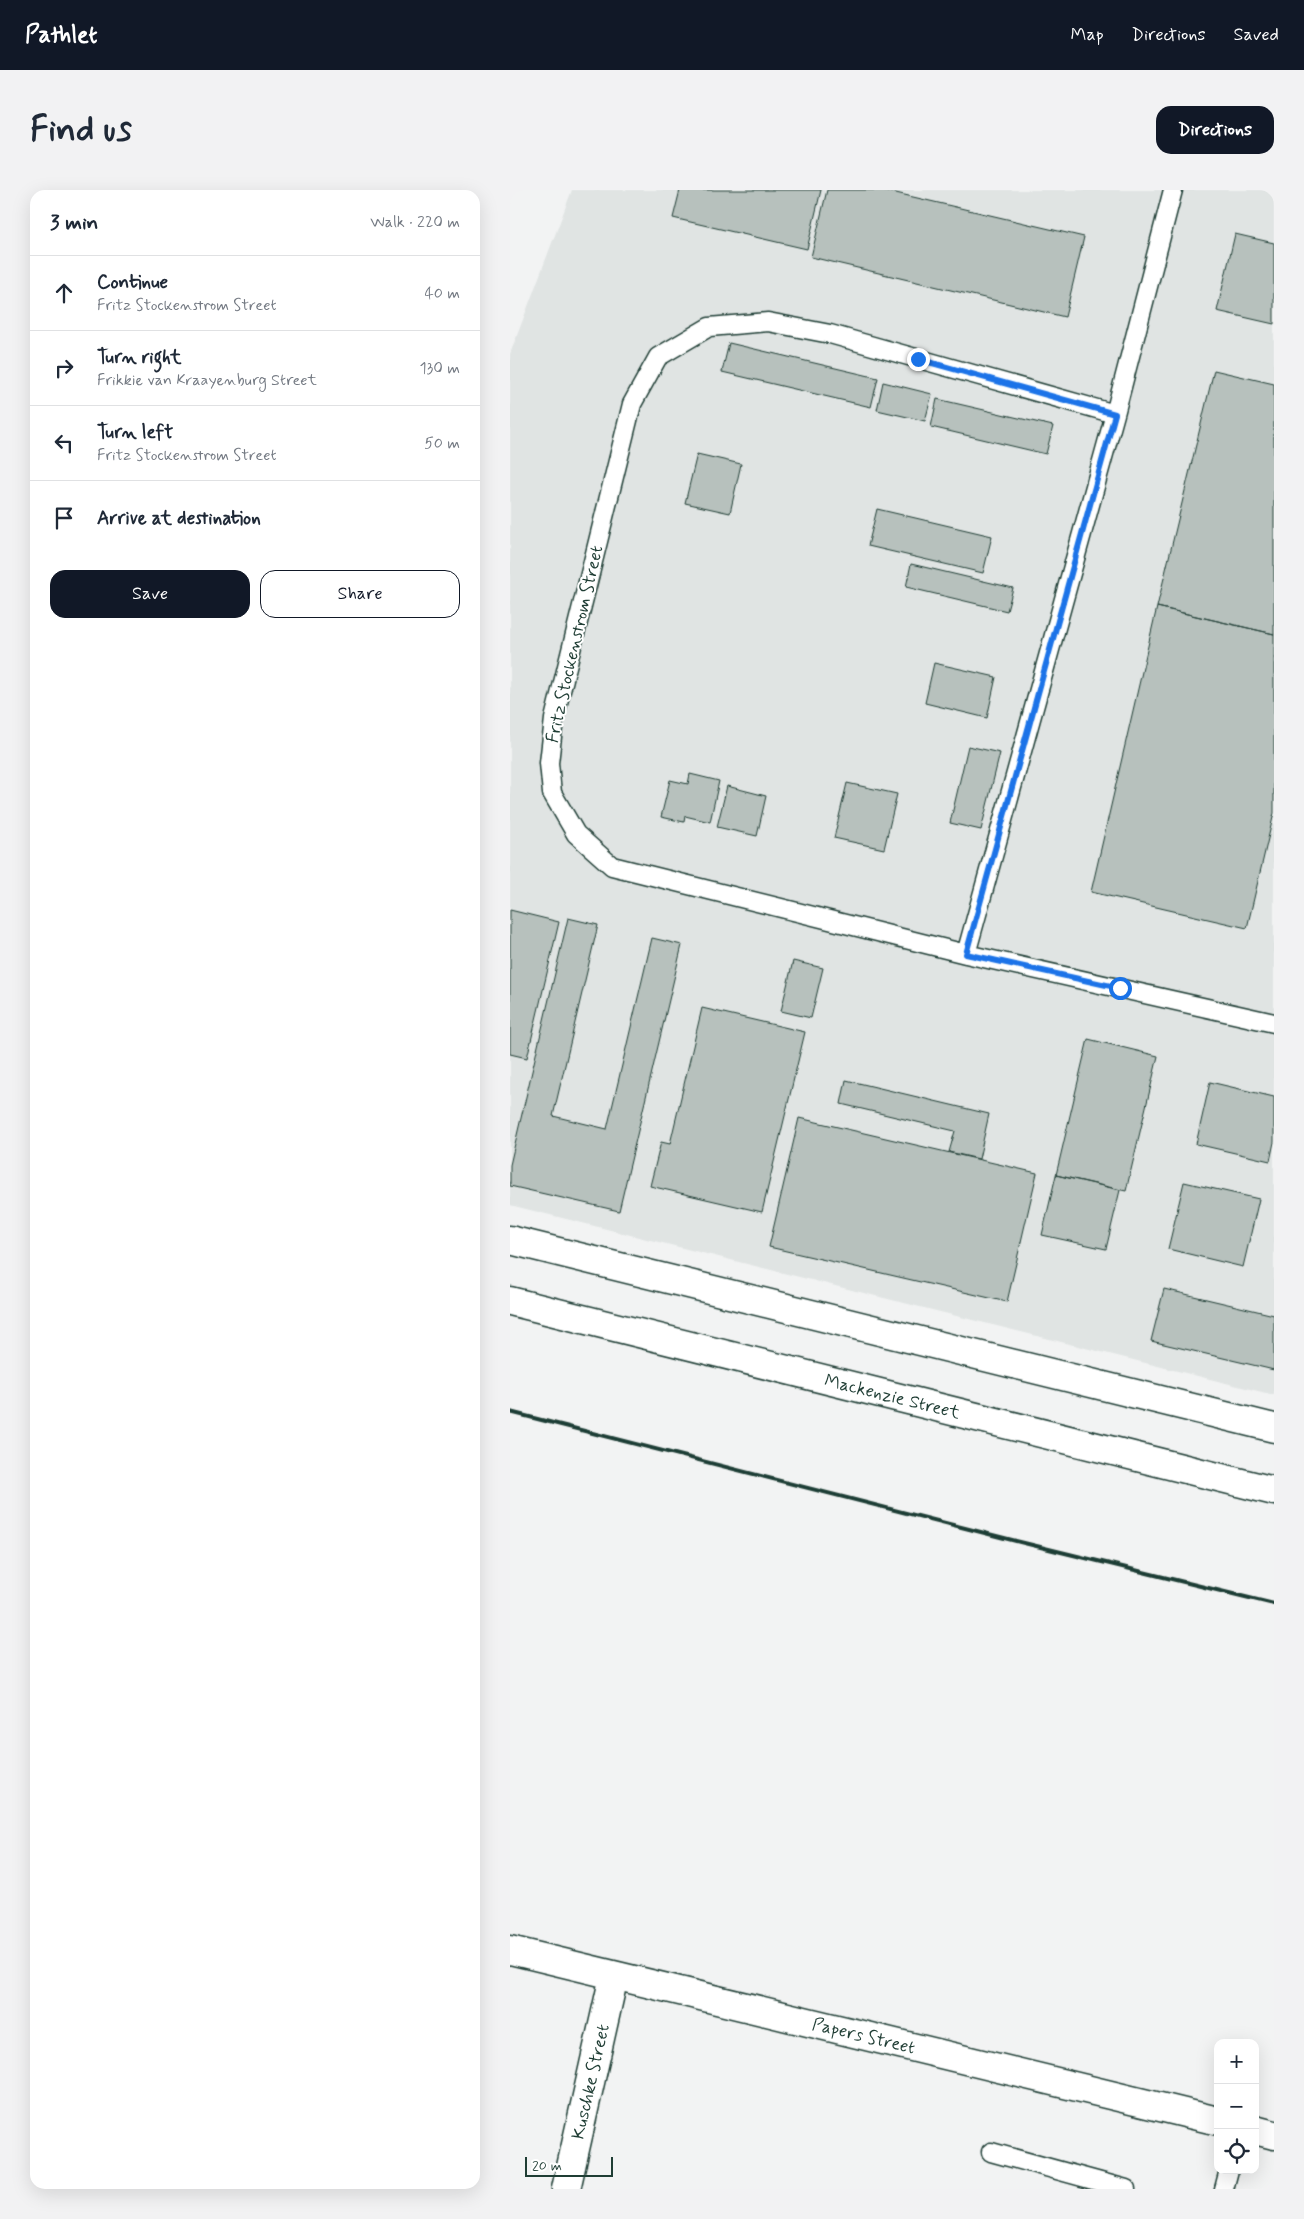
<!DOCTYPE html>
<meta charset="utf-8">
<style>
:root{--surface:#fff;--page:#f2f2f3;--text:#1f2937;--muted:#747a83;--line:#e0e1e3;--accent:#111827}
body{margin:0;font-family:Mynerve,sans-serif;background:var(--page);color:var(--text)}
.controls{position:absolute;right:15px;bottom:15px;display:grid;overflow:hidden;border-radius:10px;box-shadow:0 5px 20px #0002}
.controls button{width:45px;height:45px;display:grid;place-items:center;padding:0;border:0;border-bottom:1px solid var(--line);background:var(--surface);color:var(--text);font:25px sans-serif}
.scale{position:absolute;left:15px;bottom:12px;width:88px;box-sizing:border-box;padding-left:5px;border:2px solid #1f3d34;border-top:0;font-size:14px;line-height:18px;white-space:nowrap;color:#1f3d34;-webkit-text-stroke:4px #fff;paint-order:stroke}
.stop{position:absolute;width:15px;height:15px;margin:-11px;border:4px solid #1a73e8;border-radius:50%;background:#fff}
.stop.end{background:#1a73e8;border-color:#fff;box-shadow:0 1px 5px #0008}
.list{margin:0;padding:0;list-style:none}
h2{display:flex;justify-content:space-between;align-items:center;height:65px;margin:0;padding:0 20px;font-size:21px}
h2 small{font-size:16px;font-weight:400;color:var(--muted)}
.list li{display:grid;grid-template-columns:32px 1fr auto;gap:15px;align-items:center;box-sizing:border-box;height:75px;padding:0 20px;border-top:1px solid var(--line)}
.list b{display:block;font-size:19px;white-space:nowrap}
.list p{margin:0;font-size:16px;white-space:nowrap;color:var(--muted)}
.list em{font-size:16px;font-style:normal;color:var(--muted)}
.actions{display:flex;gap:10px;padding:15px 20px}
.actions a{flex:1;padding:11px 0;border:1px solid var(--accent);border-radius:15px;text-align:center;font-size:18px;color:var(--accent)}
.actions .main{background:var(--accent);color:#fff}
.icon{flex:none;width:28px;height:28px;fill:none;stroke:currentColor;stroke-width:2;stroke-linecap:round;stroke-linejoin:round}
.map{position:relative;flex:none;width:764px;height:1999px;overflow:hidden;border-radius:15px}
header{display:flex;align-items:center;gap:30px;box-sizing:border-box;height:70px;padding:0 25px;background:var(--accent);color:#fff}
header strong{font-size:24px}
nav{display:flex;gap:28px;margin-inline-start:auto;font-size:18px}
.intro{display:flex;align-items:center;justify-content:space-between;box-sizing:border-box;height:120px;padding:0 30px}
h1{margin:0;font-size:35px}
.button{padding:12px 22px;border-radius:15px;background:var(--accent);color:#fff;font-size:18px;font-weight:700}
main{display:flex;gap:30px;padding:0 30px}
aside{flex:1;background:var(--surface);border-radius:15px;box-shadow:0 5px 20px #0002}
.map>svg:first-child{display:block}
</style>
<header>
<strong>Pathlet</strong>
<nav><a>Map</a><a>Directions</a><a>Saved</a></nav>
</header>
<div class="intro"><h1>Find us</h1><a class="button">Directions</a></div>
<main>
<aside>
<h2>3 min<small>Walk · 220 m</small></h2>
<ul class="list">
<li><svg class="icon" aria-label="ahead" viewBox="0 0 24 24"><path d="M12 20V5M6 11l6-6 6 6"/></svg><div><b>Continue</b><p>Fritz Stockenstrom Street</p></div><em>40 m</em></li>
<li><svg class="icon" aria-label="right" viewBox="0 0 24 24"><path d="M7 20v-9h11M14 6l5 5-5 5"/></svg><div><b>Turn right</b><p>Frikkie van Kraayenburg Street</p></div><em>130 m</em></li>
<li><svg class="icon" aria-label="left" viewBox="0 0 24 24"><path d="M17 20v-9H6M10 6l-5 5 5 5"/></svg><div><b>Turn left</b><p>Fritz Stockenstrom Street</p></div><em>50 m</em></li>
<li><svg class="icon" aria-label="arrive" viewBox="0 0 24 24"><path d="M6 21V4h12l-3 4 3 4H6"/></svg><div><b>Arrive at destination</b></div></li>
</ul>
<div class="actions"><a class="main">Save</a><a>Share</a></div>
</aside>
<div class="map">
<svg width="764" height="1999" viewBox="0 0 764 1999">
<rect width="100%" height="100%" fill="#f2f3f3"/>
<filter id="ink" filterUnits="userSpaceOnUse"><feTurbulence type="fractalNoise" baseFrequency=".02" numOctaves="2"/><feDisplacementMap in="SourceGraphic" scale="10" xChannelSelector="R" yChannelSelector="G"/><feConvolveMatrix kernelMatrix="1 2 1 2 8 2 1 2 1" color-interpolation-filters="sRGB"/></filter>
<g filter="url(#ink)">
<path fill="#e0e4e3" d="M62 0H764V1205L0 1015V164Z"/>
<path fill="#b7c1bd" stroke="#1f3d34" d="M170 0H311L297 59 163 28Z
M317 0H373L574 47 555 127 301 67Z
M725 44 764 53V134L707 121Z
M219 153 368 188 361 217 212 182Z
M704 180 764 194V444L647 417Z
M373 192 422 204 415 231 367 220Z
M427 209 543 236 536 264 421 237Z
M187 264 231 274 220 323 175 313Z
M367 319 482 346 473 383 358 356Z
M401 374 503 398 497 421 396 397Z
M647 417 764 444V623L737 738 581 702Z
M424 473 486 487 477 528 415 513Z
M458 556 490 563 471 640 440 633Z
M180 584 209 591 200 632 175 626 174 632 151 627 160 590 178 594Z
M337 593 387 604 374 659 324 648Z
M217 596 256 606 247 646 207 637Z
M0 720 49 732 17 868 0 864Z
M58 728 88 735 43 926 97 939 142 748 172 755 109 1021 0 996V975Z
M283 771 313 778 301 828 271 821Z
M192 818 295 842 252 1022 140 996 151 952 160 954Z
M578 849 648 866 616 1001 546 985Z
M336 890 479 924 469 969 439 962 445 941 331 914Z
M700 892 764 907V952L760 971 686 954Z
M289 928 527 983 497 1112 259 1057Z
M546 985 610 1000 596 1059 532 1045Z
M674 992 749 1009 733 1077 658 1059Z
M654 1099 764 1125V1180L641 1151Z"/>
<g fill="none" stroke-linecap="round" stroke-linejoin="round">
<g stroke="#1f3d34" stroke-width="21">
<path id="service" d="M605 224 320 144 258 132 199 137 148 167 122 214 44 529 39 573 42 603 66 644 102 676 456 764 764 833
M456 764 605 224 663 0
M481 1962 616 1999
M714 1999 719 1980"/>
</g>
<g stroke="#1f3d34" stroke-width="31">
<g id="minor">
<path d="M0 1050 764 1238"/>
<path id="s1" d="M0 1111 764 1301"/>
<path id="s2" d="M0 1760 708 1931"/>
<path d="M745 1940 764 1945"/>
<path id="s3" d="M56 1999 104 1786"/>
</g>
</g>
<use href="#service" stroke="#fff" stroke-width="18"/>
<use href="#minor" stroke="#fff" stroke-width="28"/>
<path stroke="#1f3d34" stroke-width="4" d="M0 1222 510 1352 764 1414"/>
</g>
</g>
<g fill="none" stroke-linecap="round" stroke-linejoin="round" filter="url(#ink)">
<path stroke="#1a73e8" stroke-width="6" d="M408 169 605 224 456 764 610 798"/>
</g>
<g text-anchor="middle" stroke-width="4" stroke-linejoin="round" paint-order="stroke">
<g font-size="18" fill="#1f3d34" stroke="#fff">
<text transform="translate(64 454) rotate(-77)" y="6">Fritz Stockenstrom Street</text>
<text dy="6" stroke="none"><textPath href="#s1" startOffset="394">Mackenzie Street</textPath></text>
<text dy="6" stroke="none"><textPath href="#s2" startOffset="364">Papers Street</textPath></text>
<text dy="6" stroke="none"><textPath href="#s3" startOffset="110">Kuschke Street</textPath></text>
</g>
</g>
</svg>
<div class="controls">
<button>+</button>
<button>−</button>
<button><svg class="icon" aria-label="locate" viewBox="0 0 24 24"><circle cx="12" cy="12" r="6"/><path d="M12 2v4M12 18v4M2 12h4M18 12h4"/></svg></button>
</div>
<div class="scale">20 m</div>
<div class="stop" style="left:610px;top:798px"></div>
<div class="stop end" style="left:408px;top:169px"></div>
</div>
</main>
